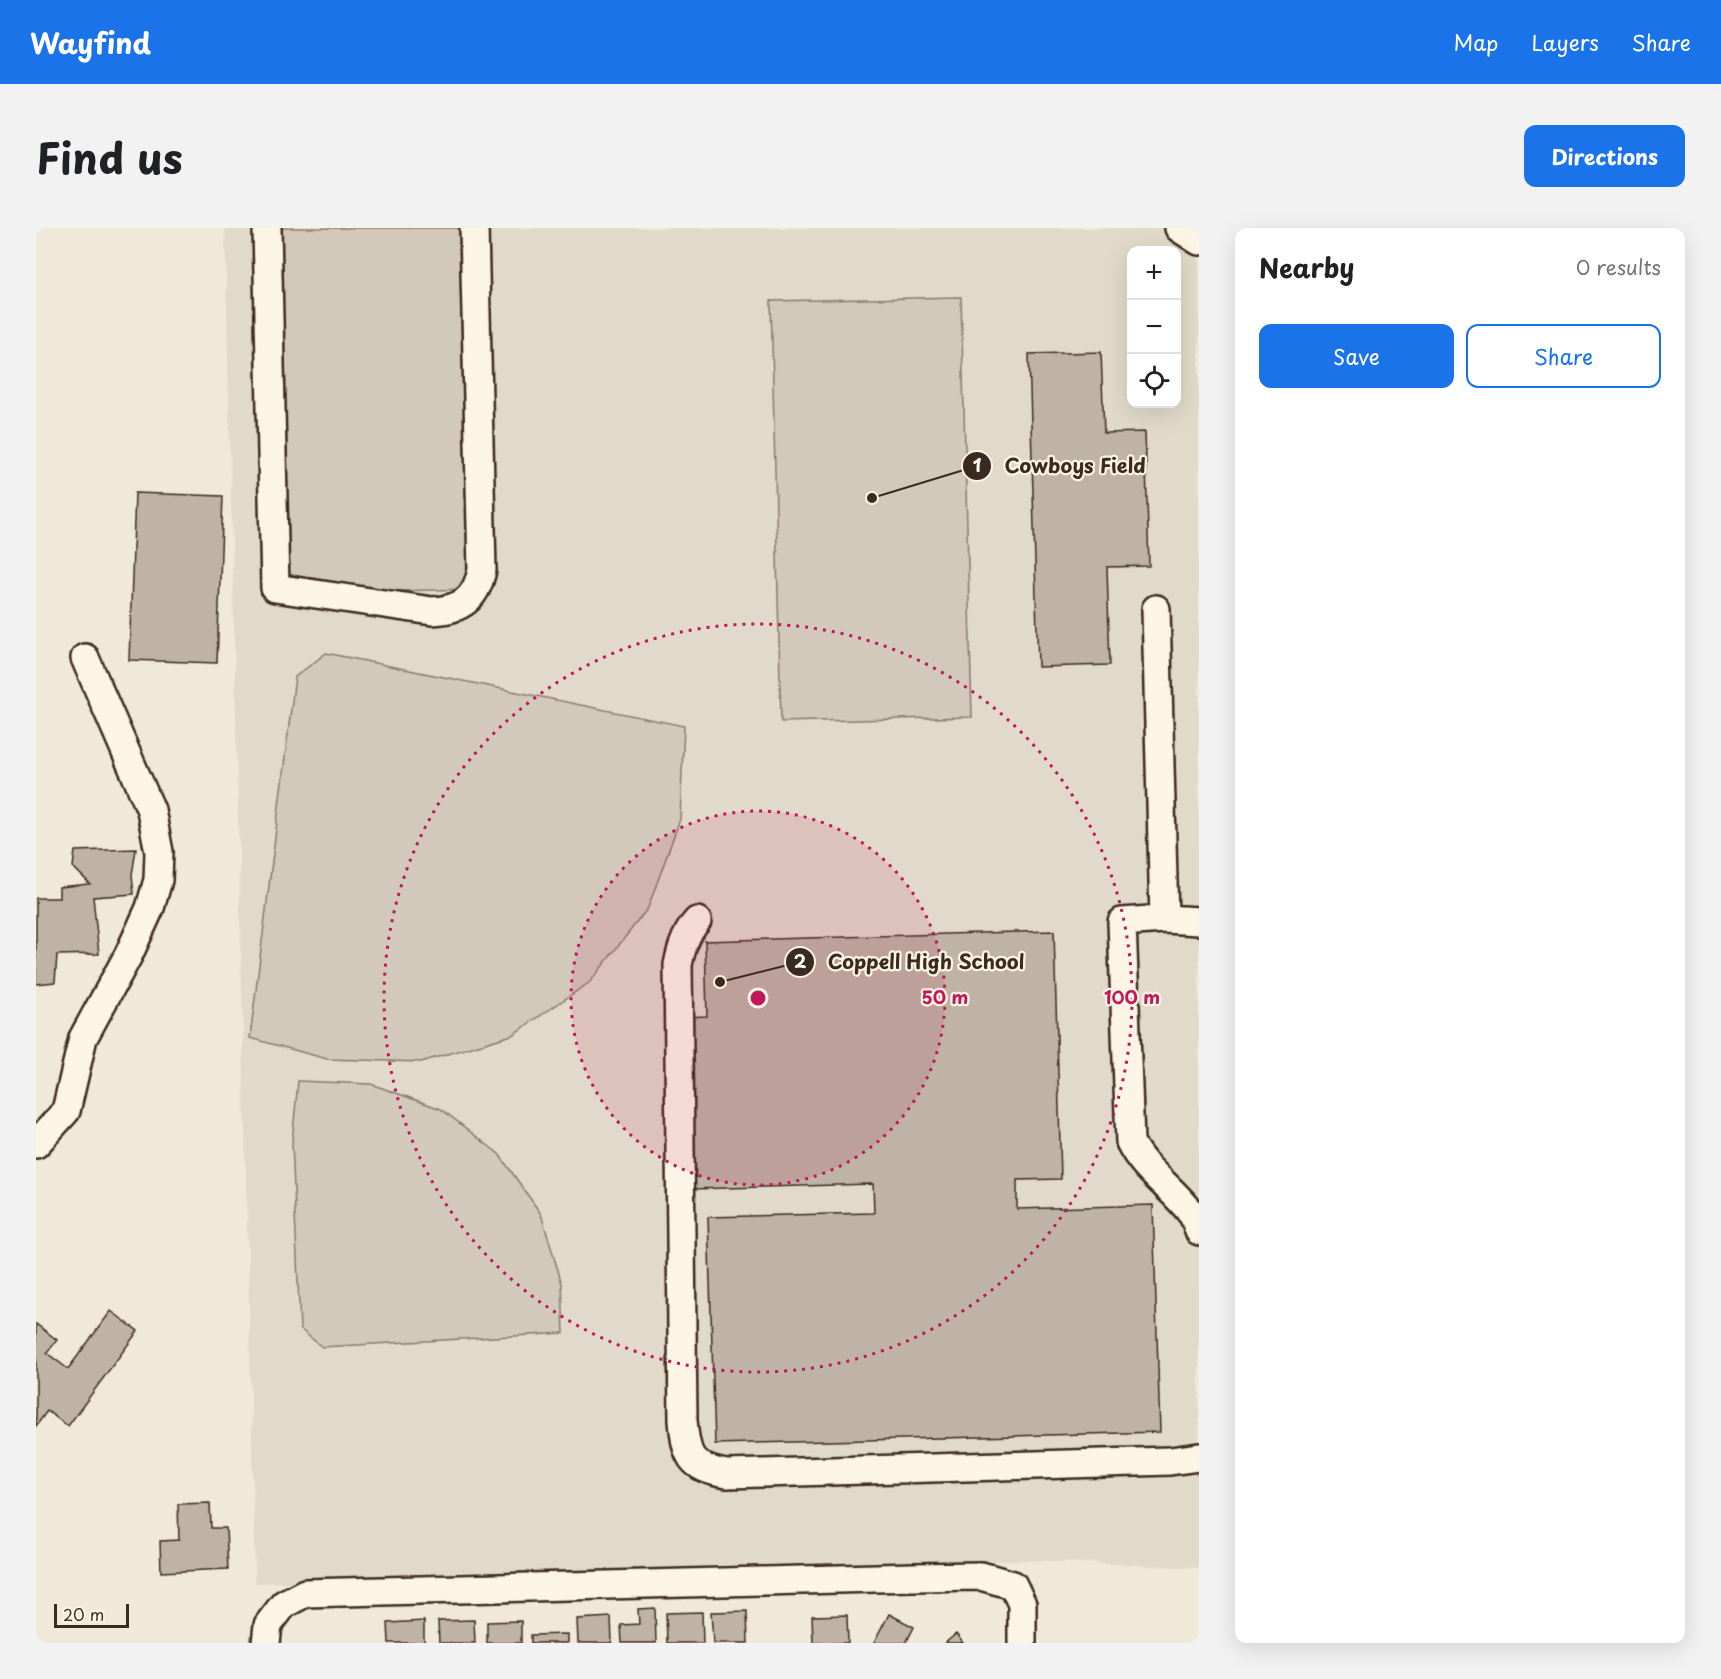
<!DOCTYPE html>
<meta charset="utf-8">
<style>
:root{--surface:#fff;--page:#f2f2f2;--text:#202124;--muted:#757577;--line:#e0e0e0;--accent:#1a73e8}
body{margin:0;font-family:"Playpen Sans",sans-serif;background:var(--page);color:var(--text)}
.controls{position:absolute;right:18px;top:18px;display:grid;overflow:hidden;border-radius:12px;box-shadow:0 6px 24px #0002}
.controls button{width:54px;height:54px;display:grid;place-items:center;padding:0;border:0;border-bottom:2px solid var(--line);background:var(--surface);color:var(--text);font:30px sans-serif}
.scale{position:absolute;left:18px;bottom:15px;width:75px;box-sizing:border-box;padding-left:6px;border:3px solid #3b2a1e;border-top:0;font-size:16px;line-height:21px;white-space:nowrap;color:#3b2a1e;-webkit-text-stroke:4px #fcf5e5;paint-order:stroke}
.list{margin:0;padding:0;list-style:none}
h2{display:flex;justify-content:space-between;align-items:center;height:78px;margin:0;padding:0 24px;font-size:26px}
h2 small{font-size:20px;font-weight:400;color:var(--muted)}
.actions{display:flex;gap:12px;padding:18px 24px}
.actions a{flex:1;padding:14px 0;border:2px solid var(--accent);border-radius:12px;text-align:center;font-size:21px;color:var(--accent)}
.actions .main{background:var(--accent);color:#fff}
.icon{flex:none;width:33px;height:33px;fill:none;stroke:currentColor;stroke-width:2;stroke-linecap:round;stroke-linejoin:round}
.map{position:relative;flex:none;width:1163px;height:1415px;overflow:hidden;border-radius:12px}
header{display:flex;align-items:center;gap:36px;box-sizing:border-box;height:84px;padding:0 30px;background:var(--accent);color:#fff}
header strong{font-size:28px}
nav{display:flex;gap:33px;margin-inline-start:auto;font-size:21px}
.intro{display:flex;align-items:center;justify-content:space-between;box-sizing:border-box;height:144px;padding:0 36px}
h1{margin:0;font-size:42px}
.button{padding:15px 27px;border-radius:12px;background:var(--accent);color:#fff;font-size:21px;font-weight:700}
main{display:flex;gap:36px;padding:0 36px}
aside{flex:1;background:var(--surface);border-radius:12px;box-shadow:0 6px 24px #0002}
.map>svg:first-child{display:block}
</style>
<header>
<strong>Wayfind</strong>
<nav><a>Map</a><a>Layers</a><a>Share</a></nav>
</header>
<div class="intro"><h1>Find us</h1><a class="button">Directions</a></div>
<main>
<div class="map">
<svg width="1163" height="1415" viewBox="0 0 1163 1415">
<rect width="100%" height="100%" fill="#f0e9d9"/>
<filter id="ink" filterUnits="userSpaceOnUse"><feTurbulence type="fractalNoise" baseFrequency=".0167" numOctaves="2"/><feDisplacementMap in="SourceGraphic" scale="12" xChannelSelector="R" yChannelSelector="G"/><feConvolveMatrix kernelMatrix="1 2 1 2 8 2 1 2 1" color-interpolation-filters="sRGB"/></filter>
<g filter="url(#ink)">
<path fill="#e1d9c9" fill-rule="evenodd" d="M189 0H1163V1340L990 1332 219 1355ZM1096 22H1140V176H1096Z"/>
<path fill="#d2c9ba" stroke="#867a6c" stroke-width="1.5" d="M240 0H423L432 361 249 366Z
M925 69 936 489 745 494 735 73Z
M290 425 648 498 644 591 612 680 554 754 476 807 385 834 291 831 214 810 259 449Z
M262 853 335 856 405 881 463 926 505 986 526 1056 528 1105 286 1119 264 1101 256 914Z"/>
<path fill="#beb3a4" stroke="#3b2a1e" stroke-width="1.5" d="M1065 124 1068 205 1109 204 1113 338 1071 339 1074 437 1002 439 993 126Z
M99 265 187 268 181 435 93 432Z
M100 621 96 647 98 666 57 669 63 726 21 727 19 754 0 756V670H23V659L54 656 37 639 39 623Z
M1018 703 1025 951 981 952V981L1117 977 1124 1204 679 1216 672 989 838 985 837 956 655 961 650 789 671 788 669 713Z
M75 1083 102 1103 32 1198 11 1183 0 1198V1096L21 1112 11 1125 32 1141Z
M174 1275 175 1300H190L192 1341 125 1344 124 1313 143 1312 142 1276Z
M619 1380 620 1415H586L585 1397 603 1396 602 1381Z
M711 1383 712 1415H677L675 1384Z
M666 1384 667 1415H631L630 1385Z
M853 1386 878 1399 870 1415H838Z
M811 1387 812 1415H777L776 1388Z
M575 1389 576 1415H542L541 1391Z
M438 1392 439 1415H403L402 1393Z
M388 1393V1415H353L352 1395Z
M485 1393V1415H451V1394Z
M531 1406V1415H495V1407Z
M920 1406 927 1415H909Z"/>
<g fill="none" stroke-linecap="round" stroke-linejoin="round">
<g stroke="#3b2a1e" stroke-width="32">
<path id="minor" d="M231 0 239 360 396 383C425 382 440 371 446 342L438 0
M1143 0 1163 13
M1120 381 1128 691
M661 693C650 705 645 721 642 737L647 1192C650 1227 653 1240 691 1246L1134 1233 1163 1229
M1163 693 1128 691 1086 694 1094 914C1108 943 1137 960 1156 986 1159 990 1161 997 1163 1003
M0 916 30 883 47 810 93 726 114 680 122 652 123 624 115 582 49 430
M230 1415 232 1397 248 1376 269 1365 877 1349 945 1348 977 1357 986 1376V1415"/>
</g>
<use href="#minor" stroke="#fcf5e5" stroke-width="27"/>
</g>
</g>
<circle cx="722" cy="770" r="187" fill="#c2185b" fill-opacity=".12"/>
<g fill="none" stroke="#c2185b" stroke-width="3" stroke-dasharray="3 6">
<circle cx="722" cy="770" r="187"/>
<circle cx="722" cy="770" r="374"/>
</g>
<circle cx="722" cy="770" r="9" fill="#c2185b" stroke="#fcf5e5" stroke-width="3"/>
<g font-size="18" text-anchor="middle" font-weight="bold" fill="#c2185b" stroke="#fcf5e5" stroke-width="4.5" stroke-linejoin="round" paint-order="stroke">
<text x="909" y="776">50 m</text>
<text x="1096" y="776">100 m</text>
</g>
<path fill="none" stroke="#3b2a1e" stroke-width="2" d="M836 270L941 238M684 754L764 734"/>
<g fill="#3b2a1e" stroke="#fcf5e5" stroke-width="2">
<circle cx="836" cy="270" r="6"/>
<circle cx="684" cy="754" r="6"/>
<circle cx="941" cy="238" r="15"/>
<circle cx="764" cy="734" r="15"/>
</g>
<g font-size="18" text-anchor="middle" font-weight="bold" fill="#fff">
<text x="941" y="244">1</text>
<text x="764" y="740">2</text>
</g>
<g font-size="20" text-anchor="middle" font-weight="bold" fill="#3b2a1e" stroke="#fcf5e5" stroke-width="4.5" stroke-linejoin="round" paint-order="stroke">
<text x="1039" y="245">Cowboys Field</text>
<text x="890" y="741">Coppell High School</text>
</g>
</svg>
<div class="controls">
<button>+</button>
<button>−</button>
<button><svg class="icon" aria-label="locate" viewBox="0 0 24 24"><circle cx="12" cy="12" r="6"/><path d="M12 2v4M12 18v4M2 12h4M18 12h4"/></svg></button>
</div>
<div class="scale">20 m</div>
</div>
<aside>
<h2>Nearby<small>0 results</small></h2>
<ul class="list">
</ul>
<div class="actions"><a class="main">Save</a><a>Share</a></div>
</aside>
</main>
